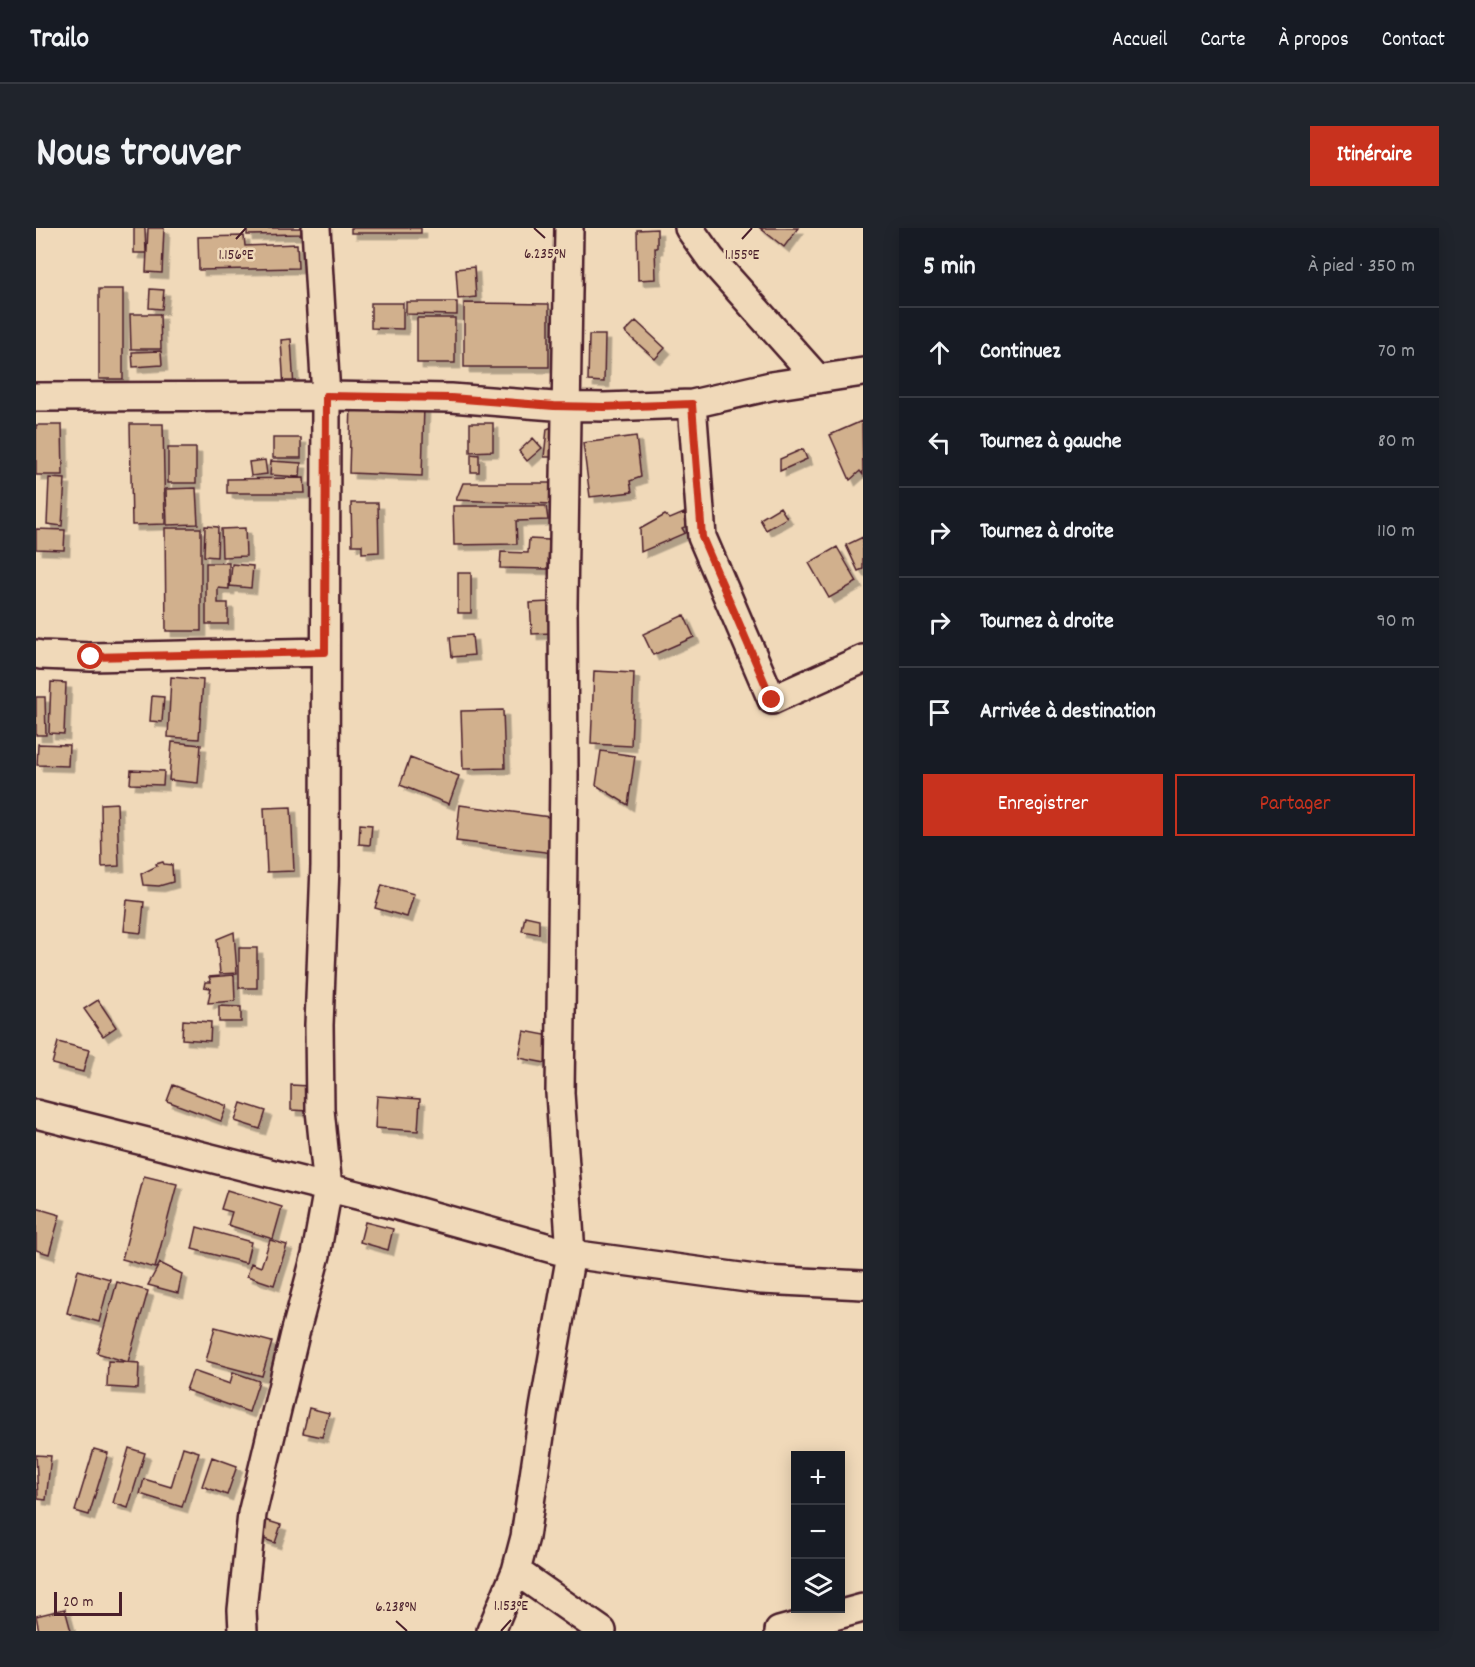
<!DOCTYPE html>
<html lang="fr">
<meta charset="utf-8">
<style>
:root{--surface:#171b24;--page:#20242c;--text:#f1f3f6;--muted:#9ea1a6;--line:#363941;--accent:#c8321e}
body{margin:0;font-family:Dekko,sans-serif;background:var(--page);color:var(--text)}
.controls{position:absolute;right:18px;bottom:18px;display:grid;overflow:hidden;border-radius:0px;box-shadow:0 3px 15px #0003}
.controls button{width:54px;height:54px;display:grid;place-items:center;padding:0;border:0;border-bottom:2px solid var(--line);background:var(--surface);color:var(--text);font:30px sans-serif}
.scale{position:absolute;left:18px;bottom:15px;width:68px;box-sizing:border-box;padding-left:6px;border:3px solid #4a1f2b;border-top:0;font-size:16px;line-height:21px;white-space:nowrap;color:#4a1f2b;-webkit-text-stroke:4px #f0d9b9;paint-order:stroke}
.stop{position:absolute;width:18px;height:18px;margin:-14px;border:4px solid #c8321e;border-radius:50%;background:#fff}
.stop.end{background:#c8321e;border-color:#fff;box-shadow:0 2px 6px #0008}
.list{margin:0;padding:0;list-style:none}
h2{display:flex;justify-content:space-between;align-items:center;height:78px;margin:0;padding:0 24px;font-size:26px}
h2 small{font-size:20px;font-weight:400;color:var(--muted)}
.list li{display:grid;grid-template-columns:39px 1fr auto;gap:18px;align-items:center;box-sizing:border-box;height:90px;padding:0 24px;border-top:2px solid var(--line)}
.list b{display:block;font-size:22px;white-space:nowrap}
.list em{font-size:20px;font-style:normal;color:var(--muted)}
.actions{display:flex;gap:12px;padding:18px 24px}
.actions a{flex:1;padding:14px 0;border:2px solid var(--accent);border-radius:0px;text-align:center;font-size:21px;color:var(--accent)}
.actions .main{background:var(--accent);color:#fff}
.icon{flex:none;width:33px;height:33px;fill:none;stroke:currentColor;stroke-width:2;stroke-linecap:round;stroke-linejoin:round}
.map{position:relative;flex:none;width:827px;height:1403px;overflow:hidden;border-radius:0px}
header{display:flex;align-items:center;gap:36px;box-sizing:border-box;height:84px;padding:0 30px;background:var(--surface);border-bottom:2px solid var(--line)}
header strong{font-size:28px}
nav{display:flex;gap:33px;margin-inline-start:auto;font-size:21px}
.intro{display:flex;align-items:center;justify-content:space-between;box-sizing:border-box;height:144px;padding:0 36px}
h1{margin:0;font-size:42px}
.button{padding:15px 27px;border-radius:0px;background:var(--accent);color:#fff;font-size:21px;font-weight:700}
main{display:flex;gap:36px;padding:0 36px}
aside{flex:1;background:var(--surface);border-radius:0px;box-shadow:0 3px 15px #0003}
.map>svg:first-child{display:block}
</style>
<header>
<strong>Trailo</strong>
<nav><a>Accueil</a><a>Carte</a><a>À propos</a><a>Contact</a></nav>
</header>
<div class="intro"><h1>Nous trouver</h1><a class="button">Itinéraire</a></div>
<main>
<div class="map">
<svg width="827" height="1403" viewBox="0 0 827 1403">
<defs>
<filter id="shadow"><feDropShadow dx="5.5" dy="5.5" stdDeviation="0" flood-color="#0004"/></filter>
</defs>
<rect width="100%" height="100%" fill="#f0d9b9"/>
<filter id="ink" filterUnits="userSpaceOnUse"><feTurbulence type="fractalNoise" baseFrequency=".0167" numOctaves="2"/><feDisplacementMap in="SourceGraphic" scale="12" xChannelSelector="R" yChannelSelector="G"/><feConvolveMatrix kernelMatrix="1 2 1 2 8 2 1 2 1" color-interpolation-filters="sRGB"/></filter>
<g filter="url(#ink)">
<path fill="#d1b08d" stroke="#4a1f2b" stroke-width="1.5" filter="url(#shadow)" d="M98 0H109L110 25H98Z
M112 0H128L126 45 110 44Z
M211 0H265V6L211 7Z
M315 0H385V5H315Z
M724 0H762L748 19Z
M621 1V20H619L620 51 602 52 601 2Z
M208 8 209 18 261 16 262 40 163 42 162 9Z
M438 39 440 69 422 71 420 41Z
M63 61H87V151H63Z
M114 61 128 62 126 81 113 80Z
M370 74H421V87L370 86Z
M335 75H367V101L335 100Z
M428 75 513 76V139H428Z
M94 86H124L125 121H95Z
M381 90H419V135H381Z
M600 93 629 120 619 131 589 104Z
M553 107H569L568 154 552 153Z
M255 111 258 161H248L245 112Z
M125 123 126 137 97 139 96 124Z
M315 175 388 178 386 248 313 245Z
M826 193 827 247 824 243 814 252 794 207Z
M434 195H457V223L434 224Z
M94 196H127L129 296 96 297Z
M522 196 520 229H508L511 201Z
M0 197H26L27 247H0Z
M600 208 605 249 594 253 596 264 554 269 547 215Z
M237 210H265V230H237Z
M497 210 506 220 491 233 483 223Z
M132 220H160V255H132Z
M767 221 771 231 744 243V231Z
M435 226 443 227V244H435Z
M229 232 231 246 215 248 213 234Z
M235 233 265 235 264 249 234 247Z
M13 250 29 251 26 298 11 296Z
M268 250 269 265H191V251Z
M427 255H516V276L420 272Z
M160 260 162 296 131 297 130 261Z
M315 275H342L343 324 326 325V317H316Z
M417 278H510L512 292 480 293 481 316 418 317Z
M744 279 751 290 730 302 724 291Z
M648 285 653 297 646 300 649 305 605 324 604 301 629 287 634 291Z
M169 298 182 299 181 329 168 328Z
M129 300H165V403H130Z
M209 300 210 328 186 329 185 301Z
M0 301 29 302 28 322 0 321Z
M827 309V341L822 343 810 317Z
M493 311 513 312 512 341 464 340 465 324 492 325Z
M801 319 821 354 793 370 773 335Z
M170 335H193V361L182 360V375H192V396H170Z
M196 336 217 338 215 360 194 358Z
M422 345H435V385H422Z
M513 374 515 405 496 406 494 375Z
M648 387 658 409 617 427 607 406Z
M436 407 438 427 416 429 414 409Z
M558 443 598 445 595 518 555 516Z
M135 449 167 452 163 511 132 509Z
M15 454 30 455 28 506 13 505Z
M116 468 128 469 126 494 114 493Z
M0 469H9L10 507H0Z
M467 482 469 540 427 541 425 483Z
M136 514 165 517 162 555 133 552Z
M2 516 33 517 32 538 1 537Z
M565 523 599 528 592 577 560 557Z
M374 530 423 548 413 576 364 557Z
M95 542 128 543 127 557 94 556Z
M81 575 83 638 66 639 65 576Z
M424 577 521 590 517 625 420 613Z
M255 579 258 643 231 644 228 580Z
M324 596 336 597 334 617 323 616Z
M127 634 128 636 136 637 137 654 123 658 107 657 105 646 121 638 120 636Z
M346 657 378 666 371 689 339 680Z
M91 672 108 674 105 705 88 703Z
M489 688 503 691V706L486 703Z
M198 704 201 745 184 746 181 711Z
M203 720H221V760H203Z
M198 747 199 773 172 775 175 760 168 759 169 754H175L173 749Z
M62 772 80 799 67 808 48 781Z
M183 778 205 779V794H183Z
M147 792 175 794 174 813 146 811Z
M488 803 520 809 515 836 483 830Z
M22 814 53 822 47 844 16 836Z
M137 857 191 878 185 893 131 873Z
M255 857 273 858V883L255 882Z
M341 868 384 871 382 903 339 900Z
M205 875 230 883 224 901 199 893Z
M108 948 141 956 119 1040 86 1031Z
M191 962 246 979 237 1011 192 997 196 984 185 981Z
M0 980 24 987 13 1026 0 1022Z
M329 994 357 1001 352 1022 324 1014Z
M161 999 215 1014 210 1035 156 1021Z
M234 1012 251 1017 238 1057 211 1048 215 1035 225 1039Z
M124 1035 146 1046 142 1065 112 1057Z
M42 1042 74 1051 63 1094 31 1085Z
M81 1054 112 1063 92 1134 61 1125Z
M179 1099 236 1114 226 1148 170 1133Z
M72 1133 103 1135 102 1161 71 1159Z
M157 1143 194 1156 197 1144 223 1153 213 1184 150 1162Z
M273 1180 293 1185 286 1209 267 1205Z
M147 1219 163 1224 146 1279 104 1266 108 1251 135 1259Z
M93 1220 109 1225 92 1280 77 1275Z
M58 1221 72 1225 53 1287 39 1283Z
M0 1227 15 1228 10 1272 2 1271Z
M176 1229 201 1238 191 1267 166 1258Z
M229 1292 245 1297 239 1315 223 1309Z
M29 1381 35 1403H3L0 1388Z"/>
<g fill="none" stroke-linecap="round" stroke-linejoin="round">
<g stroke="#4a1f2b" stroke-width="32">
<path id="minor" d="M653 0 675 31 782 151
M0 169 290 168 415 170 518 178 568 179 656 176 735 158 827 144
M656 176 666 309 736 472 827 431
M0 426 5 427 55 429 289 424
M0 886 329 969 535 1026 726 1052 827 1057
M480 1343 566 1403
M207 1403 206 1382 216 1286 259 1106 280 1027 292 960 284 882 283 797 289 638 290 168 280 0
M455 1403 480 1343 489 1309 508 1180 535 1026 524 865 528 547 527 377 533 0
M743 1403 827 1380"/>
</g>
<use href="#minor" stroke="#f0d9b9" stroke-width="27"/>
</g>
</g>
<g fill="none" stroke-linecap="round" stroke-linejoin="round" filter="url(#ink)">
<path stroke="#c8321e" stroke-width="8" d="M55 429 289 424 290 168 415 170 518 178 568 179 656 176 666 309 736 472"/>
</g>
<path fill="none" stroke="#4a1f2b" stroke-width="2" d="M498 0 509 10M200 11 210 0M706 11 716 0M360 1393 371 1403M465 1403 475 1392"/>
<g font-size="15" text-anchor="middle" fill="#4a1f2b" stroke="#f0d9b9" stroke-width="5" stroke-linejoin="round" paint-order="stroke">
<text x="509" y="30">6.235°N</text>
<text x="200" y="31">1.156°E</text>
<text x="706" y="31">1.155°E</text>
<text x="475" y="1382">1.153°E</text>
<text x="360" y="1383">6.238°N</text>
</g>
</svg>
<div class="controls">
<button>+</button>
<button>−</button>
<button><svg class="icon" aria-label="layers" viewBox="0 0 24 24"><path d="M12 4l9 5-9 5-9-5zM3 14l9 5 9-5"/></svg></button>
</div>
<div class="scale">20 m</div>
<div class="stop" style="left:55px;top:429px"></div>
<div class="stop end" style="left:736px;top:472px"></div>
</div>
<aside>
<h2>5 min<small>À pied · 350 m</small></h2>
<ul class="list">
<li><svg class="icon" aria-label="ahead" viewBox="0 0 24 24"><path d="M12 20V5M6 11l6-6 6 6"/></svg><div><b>Continuez</b></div><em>70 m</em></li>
<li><svg class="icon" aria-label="left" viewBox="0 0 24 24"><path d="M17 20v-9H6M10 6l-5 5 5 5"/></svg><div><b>Tournez à gauche</b></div><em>80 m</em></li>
<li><svg class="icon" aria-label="right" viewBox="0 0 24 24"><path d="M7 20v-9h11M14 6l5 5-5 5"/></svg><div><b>Tournez à droite</b></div><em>110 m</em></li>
<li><svg class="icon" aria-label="right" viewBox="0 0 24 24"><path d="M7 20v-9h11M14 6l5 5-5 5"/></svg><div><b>Tournez à droite</b></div><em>90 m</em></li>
<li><svg class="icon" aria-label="arrive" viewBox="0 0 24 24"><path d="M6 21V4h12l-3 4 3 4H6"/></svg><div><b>Arrivée à destination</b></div></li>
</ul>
<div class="actions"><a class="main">Enregistrer</a><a>Partager</a></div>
</aside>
</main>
